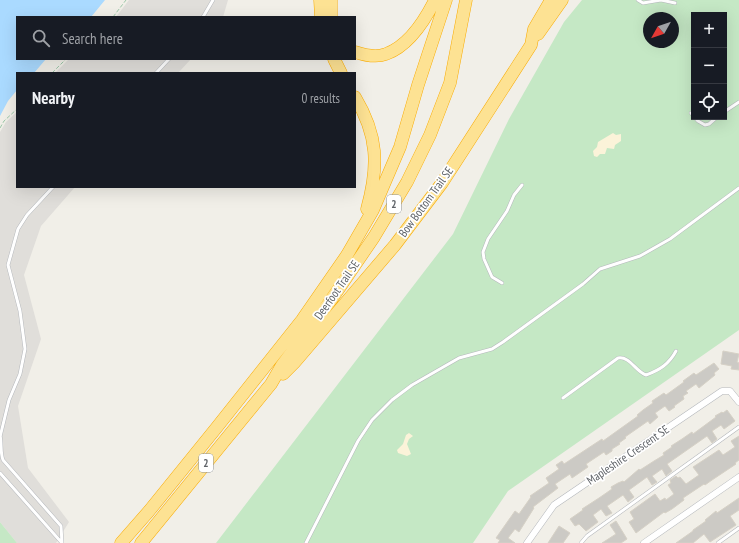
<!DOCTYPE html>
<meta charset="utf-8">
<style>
:root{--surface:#171b24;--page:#20242c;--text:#f1f3f6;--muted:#9ea1a6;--line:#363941}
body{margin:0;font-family:"PT Sans Narrow",sans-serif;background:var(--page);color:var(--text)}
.controls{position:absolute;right:12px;top:12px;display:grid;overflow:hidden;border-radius:0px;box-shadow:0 4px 16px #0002}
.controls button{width:36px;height:36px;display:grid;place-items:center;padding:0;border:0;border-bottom:1px solid var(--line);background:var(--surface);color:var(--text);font:20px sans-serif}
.compass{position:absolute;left:643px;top:12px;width:36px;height:36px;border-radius:50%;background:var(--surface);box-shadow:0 4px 16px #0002;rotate:230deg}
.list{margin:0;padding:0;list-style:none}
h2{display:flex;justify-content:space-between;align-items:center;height:52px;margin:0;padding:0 16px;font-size:17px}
h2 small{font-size:13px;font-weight:400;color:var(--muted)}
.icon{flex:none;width:22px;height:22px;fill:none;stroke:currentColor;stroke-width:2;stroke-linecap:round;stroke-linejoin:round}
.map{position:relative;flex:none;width:739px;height:543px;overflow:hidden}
.search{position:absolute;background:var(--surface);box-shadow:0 4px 16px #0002;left:16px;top:16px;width:340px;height:44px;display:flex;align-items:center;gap:10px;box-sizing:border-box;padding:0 14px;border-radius:0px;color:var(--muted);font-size:15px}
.panel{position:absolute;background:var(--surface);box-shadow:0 4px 16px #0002;left:16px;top:72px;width:340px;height:116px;border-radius:0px}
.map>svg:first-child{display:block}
</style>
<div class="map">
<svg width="739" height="543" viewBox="0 0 739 543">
<rect width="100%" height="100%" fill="#f1efe8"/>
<path fill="#e0deda" d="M129 0H228L223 17H116Z
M69 59H191L178 73H55Z
M17 112V187H75L41 226 24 275 41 339 18 406 28 468 69 522 56 543H17L0 522V132L6 122Z"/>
<path fill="#c5e8c5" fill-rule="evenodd" d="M582 0H739V330L508 491 473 543H216L453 234 509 119 564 22ZM694 15H724V117H694ZM649 18H673V42H649Z
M0 522 17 543H0Z"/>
<path fill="#fbf3d9" d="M613 133 616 135 621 134V141L615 145 614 149 607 148 605 154H600L597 157 594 156 593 151 597 147 598 142Z
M409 433 413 436 409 439 407 444 411 454 407 456 398 453 397 450 403 444 406 435Z"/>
<path fill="#aadaff" d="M0 0H105L91 17H17V59H46L34 73H17V90L8 101 0 116Z"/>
<path fill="#cccac5" stroke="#d6d1c6" d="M723 351 739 354 737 362 739 363V370L731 369 732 366 721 364Z
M714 363 719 369 714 373 715 375 699 388 696 384 686 391 688 393 683 396 684 399 674 406 675 407 669 411 665 406 655 413 658 417 650 424 648 421 625 437 626 438 619 443 620 444 612 449V451L606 455 604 452 586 464 588 467 572 478 570 474 555 484 558 488 533 507 534 508 519 532 515 529 508 538 515 543H498L500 540 496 538 515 511 519 514 531 497 530 496 549 483 546 478 559 469 556 465 562 461 564 464 602 439 603 441 638 416 637 415 643 410 653 403 652 401 664 393 666 395 684 382 683 381 694 373 696 375Z
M727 410 735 421 724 429 721 425 712 431 717 439 712 443 707 436 667 464 672 471 666 476 662 469 652 476 657 482 652 485 647 477 629 490 634 497 628 502 623 495 607 506 612 513 606 516 601 509 593 515 598 522 586 531 579 524 575 526 570 519 583 510 582 509 599 498 612 489 611 487 618 483 623 481 624 482 639 469 640 470 654 461 664 455 663 453 672 447 671 446 682 439 692 432 693 434 716 417 715 416 722 412 723 413Z
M739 436V460L735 463 736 464 712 480 705 485 704 484 683 498 684 500 672 509 665 513 664 512 636 533 629 522 634 519 630 512 655 494 660 501 665 498 666 500 674 494 668 485 671 483 670 480 676 476 678 478 680 477 686 484 699 475 693 467 719 450 723 455 735 447 731 441Z
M739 498V510L730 516 736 525 710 542 704 534 693 543H676L693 531V530L706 521 705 520 716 511 717 513Z
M616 521 627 539 621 543H602L616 534 610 525Z
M559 526 570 533 563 543H548Z"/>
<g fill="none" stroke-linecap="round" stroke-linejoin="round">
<g stroke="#b5b8bc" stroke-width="4">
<path id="service" d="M638 0 643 3 661 0 675 3
M203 17 213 0
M156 73 169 59
M724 112 739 102
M691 113 698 121 705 125 709 124 717 117
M502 283 492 277 484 259 483 252 488 239 507 211 514 195 522 185
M563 398 618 358C630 356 635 371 646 375 660 370 669 364 676 351
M0 435C2 444 0 452 3 460L61 526 62 543
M0 437 9 400 20 374 25 349 20 311 8 265 18 229 27 215 53 187
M0 473 62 543
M306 543 358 441 372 420 392 400 412 385 459 358 492 349 503 342 583 284 600 269 640 256 670 239 739 188
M581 543 587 536 739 427
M718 543 739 528"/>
</g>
<g stroke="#b5b8bc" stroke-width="7">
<path id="minor" d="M527 543 554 505 722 391H730L739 402
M644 543 739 477"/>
</g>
<g stroke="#f9ab00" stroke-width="13">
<path id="motorway" d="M320 0 321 17
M331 17V0
M538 34 562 0
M355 52C364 55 376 58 386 54 408 46 425 20 435 0
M334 59 341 73
M355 97C378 135 379 166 367 209
M283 374 294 363 395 245 442 183 531 45 534 29 551 0
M121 543 149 511 217 427 302 320 347 255 373 210 400 147 418 85 446 0
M141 543 271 384 282 365 331 300 374 237 407 182 430 135 450 83 466 0"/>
</g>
<path stroke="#9cc7a9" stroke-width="1" stroke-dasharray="4 2" stroke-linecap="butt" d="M113 17 126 0
M52 73 66 59
M0 128 4 121 17 109"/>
<use href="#service" stroke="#fff" stroke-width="3"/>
<use href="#minor" stroke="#fff" stroke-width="6"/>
<use href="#motorway" stroke="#fde293" stroke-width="12"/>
</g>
<g text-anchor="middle" stroke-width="3.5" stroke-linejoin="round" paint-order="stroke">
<g fill="#fff" stroke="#8f9295" stroke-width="1">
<rect x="387" y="195" width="14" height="18" rx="3"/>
<rect x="199" y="454" width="14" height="18" rx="3"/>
</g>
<g font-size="11" font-weight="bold" fill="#5f6368">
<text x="394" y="208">2</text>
<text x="206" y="467">2</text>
</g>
<g font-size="12" fill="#5f6368" stroke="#fff">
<text transform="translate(426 202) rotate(-54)" y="4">Bow Bottom Trail SE</text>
<text transform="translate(337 290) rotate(-55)" y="4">Deerfoot Trail SE</text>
<text transform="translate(628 455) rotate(-34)" y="4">Mapleshire Crescent SE</text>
</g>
</g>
</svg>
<div class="controls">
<button>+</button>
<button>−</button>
<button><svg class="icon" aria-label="locate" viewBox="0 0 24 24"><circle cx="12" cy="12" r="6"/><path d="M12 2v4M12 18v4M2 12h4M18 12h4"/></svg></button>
</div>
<svg class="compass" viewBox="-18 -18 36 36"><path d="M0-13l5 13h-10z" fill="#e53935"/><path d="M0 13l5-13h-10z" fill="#9ea1a6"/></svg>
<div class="search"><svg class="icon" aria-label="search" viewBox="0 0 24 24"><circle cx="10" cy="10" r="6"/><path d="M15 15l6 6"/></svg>Search here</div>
<section class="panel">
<h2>Nearby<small>0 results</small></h2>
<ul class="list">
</ul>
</section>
</div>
